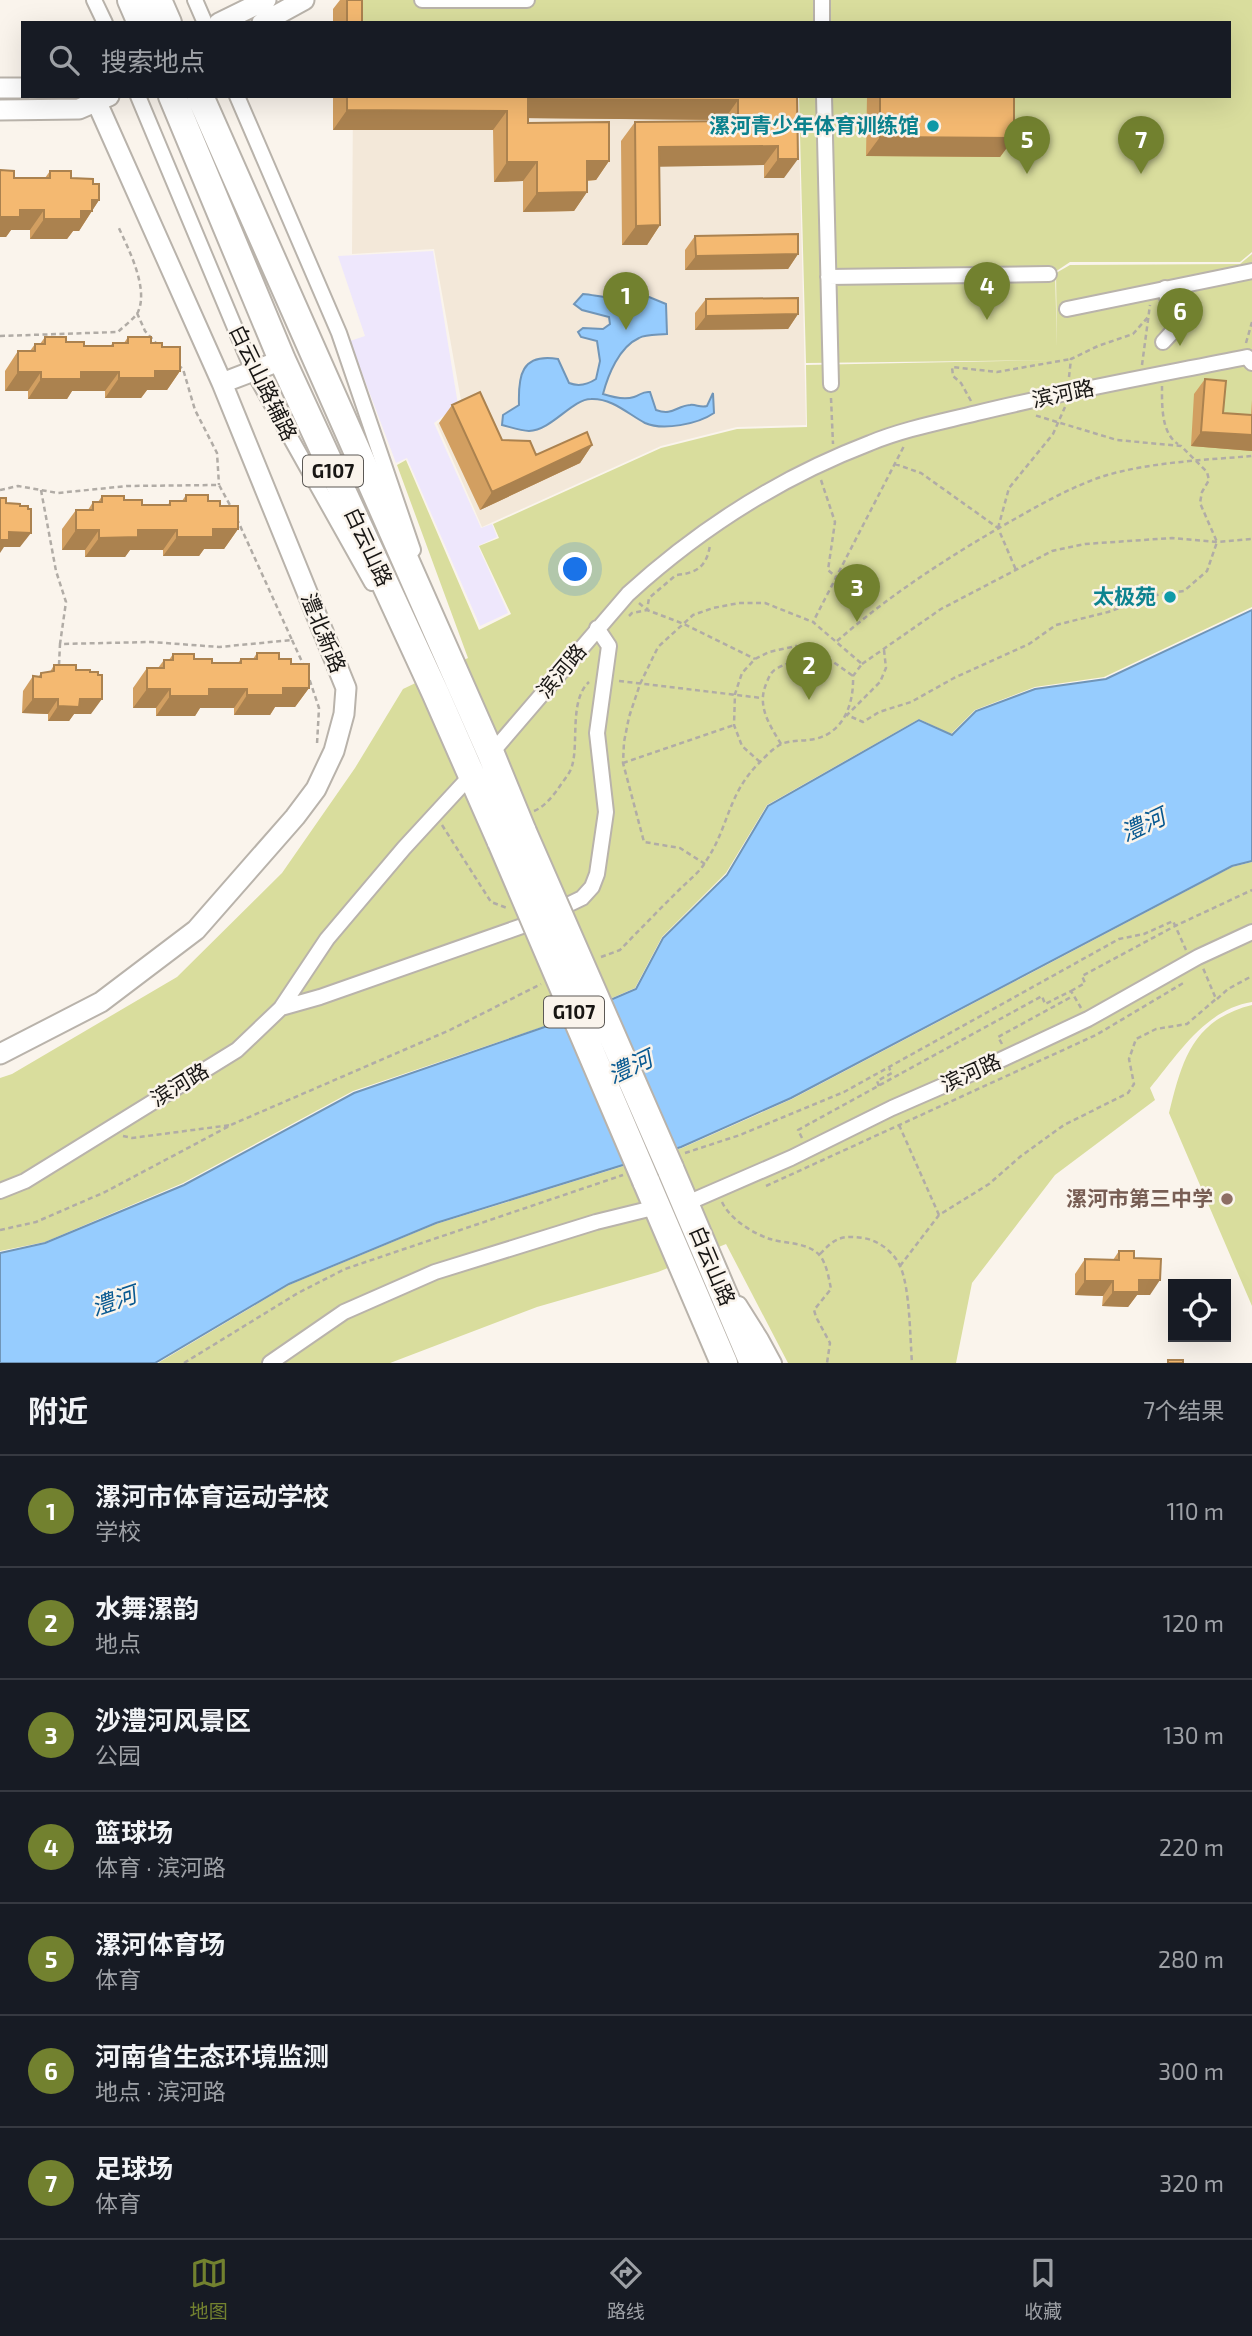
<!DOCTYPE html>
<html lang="zh">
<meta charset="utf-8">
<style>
:root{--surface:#171b24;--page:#242831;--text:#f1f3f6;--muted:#9ea1a6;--line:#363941;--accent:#72812f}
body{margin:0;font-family:"Exo 2","Noto Sans SC",sans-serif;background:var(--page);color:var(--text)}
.controls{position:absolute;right:21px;bottom:21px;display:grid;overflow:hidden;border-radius:0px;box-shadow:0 7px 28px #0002}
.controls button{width:63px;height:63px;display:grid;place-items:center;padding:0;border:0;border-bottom:2px solid var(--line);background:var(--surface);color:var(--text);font:35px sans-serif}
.you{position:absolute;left:576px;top:570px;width:24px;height:24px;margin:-18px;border:5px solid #fff;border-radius:50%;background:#1a73e8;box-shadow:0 0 0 10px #1a73e833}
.badge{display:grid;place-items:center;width:46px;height:46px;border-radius:50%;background:var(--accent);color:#fff;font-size:23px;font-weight:700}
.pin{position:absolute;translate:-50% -58px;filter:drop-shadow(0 2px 4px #0008)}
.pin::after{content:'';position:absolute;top:37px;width:24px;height:21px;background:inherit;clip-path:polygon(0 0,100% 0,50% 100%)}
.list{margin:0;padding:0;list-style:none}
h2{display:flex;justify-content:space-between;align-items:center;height:91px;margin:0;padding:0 28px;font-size:30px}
h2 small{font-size:23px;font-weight:400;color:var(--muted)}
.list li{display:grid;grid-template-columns:46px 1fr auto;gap:21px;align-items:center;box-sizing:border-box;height:112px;padding:0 28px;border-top:2px solid var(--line)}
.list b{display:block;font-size:26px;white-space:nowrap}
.list p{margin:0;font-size:23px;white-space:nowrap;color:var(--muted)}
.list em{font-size:23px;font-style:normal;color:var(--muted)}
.icon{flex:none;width:38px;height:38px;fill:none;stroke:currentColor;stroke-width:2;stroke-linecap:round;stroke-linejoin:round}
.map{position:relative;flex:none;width:1252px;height:1363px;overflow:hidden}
.search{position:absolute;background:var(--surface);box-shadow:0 7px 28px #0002;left:21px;right:21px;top:21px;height:77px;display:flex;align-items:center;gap:18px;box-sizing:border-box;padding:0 24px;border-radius:0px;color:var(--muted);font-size:26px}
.sheet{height:875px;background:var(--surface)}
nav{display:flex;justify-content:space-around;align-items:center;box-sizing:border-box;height:98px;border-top:2px solid var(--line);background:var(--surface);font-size:19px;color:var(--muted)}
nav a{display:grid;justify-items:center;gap:4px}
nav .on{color:var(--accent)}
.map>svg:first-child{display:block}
</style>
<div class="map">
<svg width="1252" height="1363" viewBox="0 0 1252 1363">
<rect width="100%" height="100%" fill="#faf4ec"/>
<path fill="#eee7fc" d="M433 251 458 405 434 423 481 528 492 524 497 537 478 546 508 613 480 626 407 458 396 463 350 341 365 336 338 256Z"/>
<path fill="#f3e8d9" d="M353 96H798L806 425 737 427 661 446 482 527 437 424 462 406 434 249 352 254Z"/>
<path fill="#d9dd9d" d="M352 0H1252V252L1240 262H1070L1055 272 1057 347 1056 273 1070 265 1240 264 1252 254V607L1104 677 1035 687 975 710 951 734 919 719 767 805 726 873 662 937 635 988 557 1022 353 1091 183 1183 45 1242 0 1251V1078L12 1074 177 977 282 873 355 768 403 689 468 658 397 465 406 460 479 630 511 614 479 546 499 538 493 524 661 448 737 429 807 427 806 365 1057 360 806 363 799 96H1229V23H352Z
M1252 862V1002C1206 1009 1178 1054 1150 1088L1155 1100 1055 1175 972 1283 956 1363H788L726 1244 658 1272 537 1307 390 1363H158L289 1285 436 1224 682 1148 792 1099 1232 867Z
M1252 1005V1306L1169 1113C1182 1061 1192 1020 1252 1005Z"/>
<path fill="#96ccfe" stroke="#7095b8" stroke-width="2" d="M630 292H637L666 304 667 334C658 335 646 334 639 338 619 347 608 375 603 394 612 397 624 400 634 397 641 395 642 391 650 392L656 410C673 416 676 406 690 405 696 404 700 408 707 406L713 393 714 413C698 424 663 431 645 423 628 414 612 398 591 399 572 399 552 430 529 431 521 431 510 427 502 425L503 415 519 405C518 376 521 353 558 359L569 383C579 387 587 385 596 379L600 361 597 341 581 337 578 332 583 328 603 329 610 324 609 317 582 310 574 304 583 294C599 295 617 303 630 292Z
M1252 610V861L1232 866 791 1098 681 1147 436 1223 289 1284 155 1363H0V1253L45 1243 184 1185 354 1093 559 1022 636 989 663 938 727 875 768 806 919 720 952 735 976 711 1035 689 1106 679Z"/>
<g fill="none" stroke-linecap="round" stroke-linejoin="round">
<g stroke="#b9b3ab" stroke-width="18">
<path id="street" d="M94 0 105 23
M195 0 205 23
M422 0H527
M822 0V23
M138 96 253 371 372 583
M237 96 339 333 413 550
M824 96 831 384
M828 277 1049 274
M1067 309 1252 271
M1163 342 1174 330 1165 288
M488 757 628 594C698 530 781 477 870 443 904 429 941 422 977 413 1067 391 1157 375 1247 357L1252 363
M281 1008 320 997 528 924 582 898 592 887 597 874 606 812 597 733 609 646 597 628
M0 1191 25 1181 237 1050 281 1008 327 939 404 848 474 772
M685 1204 791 1158 892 1108 977 1071 1088 1019 1198 957 1252 932
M739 1304 761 1339 774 1363
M270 1363 344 1312 435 1272 596 1222 657 1207"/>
</g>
<g stroke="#b9b3ab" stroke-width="23">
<path id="secondary" d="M219 23 266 0
M262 23 304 0
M0 88H23
M0 110 79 109 109 96
M222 383 282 360
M0 1054 101 1002 196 930 295 817 316 789 334 751 344 714 346 688 222 383 94 96"/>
</g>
<g stroke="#b9b3ab" stroke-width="30">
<path id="highway" d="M131 0 141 23
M158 0 168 23
M172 96 282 360 435 692 501 842
M200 96 491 754 523 832
M670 1168 753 1363
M646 1181 724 1363"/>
</g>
<path stroke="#b1aca6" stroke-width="2.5" stroke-dasharray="5 3.5" stroke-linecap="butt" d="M137 313 145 331 156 343
M0 336 118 332C124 326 134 319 138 312 149 288 128 248 118 226
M1246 343 1252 322
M178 365 183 369 195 410 217 453 219 485
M1142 365 1150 305
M1069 377 1071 359 1098 346 1133 334 1148 317
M1162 386C1162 405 1161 433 1178 444
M831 398 833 444
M971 401 961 383 953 376 952 367 997 372 1071 359
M895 464 921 473 998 528 1016 570
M821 480 835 522 828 570 836 577
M0 490 18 486 58 493 127 486 219 485 231 507
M41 490 56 571 66 602 60 644 151 642 219 647 292 640 237 519
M998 528 1009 488 1053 434 1065 407
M677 575C697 573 707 566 710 545
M639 603 647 610 684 624 755 659
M629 616 632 613 647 610 649 598 676 575
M292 640 304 666
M837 641C891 594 951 555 1013 520 1041 504 1073 486 1104 476 1150 462 1205 460 1252 456
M884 650 886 668 880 682 847 715 863 722 879 712 911 702 954 678 1029 644 1056 625 1108 612 1160 594 1184 591 1207 571 1217 542 1200 503 1202 492 1209 480 1207 472 1181 446 1117 440 1034 415
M862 664 941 609 1052 551 1085 544 1172 538 1217 542 1252 539
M59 665 60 644
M307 672 319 708 317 744
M619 681 762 698
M781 744C769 724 756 705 767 682 769 676 772 671 776 669 790 661 805 658 819 655
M760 762 742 746 734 725 735 694 742 673 755 659 769 652 796 646 832 661 853 676
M623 763 734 725
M534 811C544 807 551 798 558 789 562 782 570 774 572 766 579 743 569 700 589 682
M442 825 491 902 507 908
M705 864 680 848 644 842 623 763 624 742 629 717 640 684 658 647 693 615 713 608 739 603H765L813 622
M601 957 620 950C640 929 660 909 680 889 689 880 700 872 706 861 729 827 727 795 759 763 766 756 775 746 784 743 795 740 805 741 815 739 845 732 854 702 853 676L862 664 813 622 904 446
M1071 991 1085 983 1082 976 1175 926 1252 890
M1217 999 1228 989 1252 976
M1002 1044 998 1037 1073 996
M879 1086 877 1081 892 1073 889 1068
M899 1125 939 1215
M123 1136 132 1138 231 1125
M802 1138 798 1130 1042 996 1045 1004 1071 991 1081 1008
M685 1153 740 1135 844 1092 1119 939 1144 934 1173 921 1186 950
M766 1186 1096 1035 1185 982
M722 1202C730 1219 752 1233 770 1239 786 1244 810 1242 821 1257 827 1266 829 1279 831 1289L814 1310 816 1317 830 1343 827 1363
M0 1230 36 1222 105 1192 233 1124 450 1030 541 984
M820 1254C835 1238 841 1235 863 1238 878 1240 894 1252 900 1266 910 1287 910 1338 912 1363
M900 1266 939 1215 989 1184 1021 1156 1064 1125 1128 1093 1134 1084 1129 1059 1136 1039 1156 1029 1187 1024 1216 999 1203 968
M184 1363 298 1293 345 1269 623 1175"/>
<use href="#street" stroke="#fff" stroke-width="14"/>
<use href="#secondary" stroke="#fff" stroke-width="19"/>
<use href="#highway" stroke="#fff" stroke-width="26"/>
<g stroke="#b9b3ab" stroke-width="30" stroke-linecap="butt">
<path id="highway-bridge" d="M523 832 670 1168
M501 842 646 1181"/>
</g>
<use href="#highway-bridge" stroke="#fff" stroke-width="26"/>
</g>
<path fill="#d29f61" d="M340 0H362V23H333V9Z
M333 96H797L784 178H764V165L659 166 660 225 647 245H622L621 141 635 122 724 121V120L528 118V123L609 161 596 180 587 181V192L574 211 523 212V181L494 182 493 130H333Z
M867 96H1014V138L1000 157 866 156Z
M50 171 71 178 93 184 99 200 79 231H73L67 239H30V230H11L6 237 14 178H45Z
M695 236 798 254 788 269 685 270V250Z
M706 299 798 314 788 329 695 330V313Z
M45 337 84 346H110L113 343H124L128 337 151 343 162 347 180 371 167 390H147L141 398H105V391H72L67 399H28V391H5V371L18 351H30L35 344H40Z
M1205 379 1223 413 1251 415 1252 400V451L1191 446 1194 394Z
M452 405 502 440 536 455 592 445 580 463 480 510 439 423Z
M186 495 220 506 238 529 224 549H204L199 556H163V550H130L125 557H85V550H62V529L76 510H88L93 502H98L102 496 142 505H168L170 501H182Z
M257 653 291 664 309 688 295 707H275L270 715H234V708H200L195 716H156V708H133V688L147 668H158L164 660H169L173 654 212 663H238L241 659H253Z
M54 665 76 670 91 714H74L69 721H48V714L22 713 23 691 33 676H39L41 673 50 672Z
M1119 1251 1134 1258 1150 1295H1137L1128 1307 1102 1306 1103 1296 1075 1295V1274L1085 1259 1113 1260Z"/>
<path fill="#ab824f" d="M528 99 738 100 724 120 515 118Z
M347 110 507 111 493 130H333Z
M880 137 1014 138 1000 157 866 156Z
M778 146 764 165 646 167 659 147Z
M778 159H798L784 178H764Z
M587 161H609L596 180 573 181Z
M507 162H537L523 181 494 182Z
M587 192 574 211 523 212 537 193Z
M92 200H99L79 231H73L67 239H30L44 219Z
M20 210H44L30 230H11L6 237H0V217Z
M660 225 647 245H622L636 226Z
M798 254 788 269 685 270 696 256Z
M798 314 788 329 695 330 706 316Z
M155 371H180L167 390H147L141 398H105L119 378Z
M18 372H41L28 391H5Z
M81 372H119L105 391H72L67 399H28L41 379Z
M1201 432 1252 435V451L1191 446Z
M592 445 580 463 480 510 492 492Z
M213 529H238L224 549H204L199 556H163L177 537Z
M76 530H99L85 550H62Z
M138 530H177L163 550H130L125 557H85L99 538Z
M9 532 31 533 20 547H4L0 553V540Z
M283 688H309L295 707H275L270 715H234L247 695Z
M147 689H170L156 708H133Z
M209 689H247L234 708H200L195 716H156L170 696Z
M33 699H58L48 714 22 713Z
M80 699H102L91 714H74L69 721H48L58 706Z
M1139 1280H1160L1150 1295H1137L1128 1307 1102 1306 1113 1292Z
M1085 1281H1113L1103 1296 1075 1295Z"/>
<path fill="#f4b971" stroke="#ab824f" stroke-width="2" d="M347 0H362V23H347Z
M347 96H797L798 159H778V146L659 147 660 225 636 226 635 122 738 121V100L528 99V123L609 122V161H587V192L537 193V162H507V111L347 110Z
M880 96H1014V138L880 137Z
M0 170 14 171V178H50V171H71V178L93 179V184H99V200H92V211H81V219H44V210H20V217H0Z
M798 234V254L696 256 695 236Z
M798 298V314L706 316V299Z
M45 337H66V342H84V346H113V343H128V337H151V343H162V347H180V371H155V378H119V372H81V379H41V372H18V351H35V344H45Z
M1205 379 1226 381 1223 413 1252 415V435L1201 432Z
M480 392 502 440 530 441 536 455 587 432 592 445 492 492 452 405Z
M186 495H208V501H220V506H238V529H213V537H177V530H138V537L99 538V530H76V510H93V502H102V496H124V500H142V505H170V501H186Z
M0 498H6V503L20 504V506H28V509H31V533L9 532V540H0Z
M257 653H279V659H291V664H309V688H283V695H247V689H209V696H170V689H147V668H164V660H173V654H194V659H212V663H241V659H257Z
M54 665H76V670H90V672H98V675H102V699H80L79 707 58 706V699H33V676L41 677V673L54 671Z
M1119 1251H1134V1258L1161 1259 1160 1280H1139V1292H1113V1281H1085V1259L1119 1260Z
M1168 1360H1183V1363H1168Z"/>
<g fill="#0f9aa8" stroke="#faf4ec" stroke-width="2.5">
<circle cx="933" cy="126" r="7"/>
<circle cx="1170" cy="597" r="7"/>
</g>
<circle fill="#8d6e63" stroke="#faf4ec" stroke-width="2.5" cx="1227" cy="1199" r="7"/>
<g text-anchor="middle" stroke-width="5" stroke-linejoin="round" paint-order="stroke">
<g fill="#faf4ec" stroke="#5c5955" stroke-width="2">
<rect x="303" y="455.5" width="60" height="31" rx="5"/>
<rect x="544" y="996.5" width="60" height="31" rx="5"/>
</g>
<g font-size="19" font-weight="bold" fill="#181614">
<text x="333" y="478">G107</text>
<text x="574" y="1019">G107</text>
</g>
<g font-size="21" font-weight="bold" fill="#0d838f" stroke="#faf4ec" text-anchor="end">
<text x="919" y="133">漯河青少年体育训练馆</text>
<text x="1156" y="604">太极苑</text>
</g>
<g font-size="21" fill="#181614" stroke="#faf4ec">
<text transform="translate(263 383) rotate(64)" y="7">白云山路辅路</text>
<text transform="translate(1063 394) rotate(-12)" y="7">滨河路</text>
<text transform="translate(368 547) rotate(65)" y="7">白云山路</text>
<text transform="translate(323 633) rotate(68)" y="7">澧北新路</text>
<text transform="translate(562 671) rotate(-50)" y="7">滨河路</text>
<text transform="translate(971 1073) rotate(-24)" y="7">滨河路</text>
<text transform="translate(180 1085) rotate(-31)" y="7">滨河路</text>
<text transform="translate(712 1266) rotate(67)" y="7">白云山路</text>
</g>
<g font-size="21" font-weight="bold" fill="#785e54" stroke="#faf4ec" text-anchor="end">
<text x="1213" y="1206">漯河市第三中学</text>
</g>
<g font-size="23" font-style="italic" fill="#085991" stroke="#faf4ec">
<text transform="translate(1143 825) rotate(-25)" y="8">澧河</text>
<text transform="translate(630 1067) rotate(-25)" y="8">澧河</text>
<text transform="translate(114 1301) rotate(-19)" y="8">澧河</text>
</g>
</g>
</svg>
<div class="controls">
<button><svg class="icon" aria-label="locate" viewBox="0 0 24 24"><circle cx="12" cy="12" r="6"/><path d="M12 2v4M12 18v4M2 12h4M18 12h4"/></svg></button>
</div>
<div class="you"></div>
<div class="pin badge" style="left:626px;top:330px">1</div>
<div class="pin badge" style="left:809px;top:700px">2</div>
<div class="pin badge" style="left:857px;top:622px">3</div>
<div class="pin badge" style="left:987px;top:320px">4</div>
<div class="pin badge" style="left:1027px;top:174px">5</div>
<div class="pin badge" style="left:1180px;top:346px">6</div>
<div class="pin badge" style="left:1141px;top:174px">7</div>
<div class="search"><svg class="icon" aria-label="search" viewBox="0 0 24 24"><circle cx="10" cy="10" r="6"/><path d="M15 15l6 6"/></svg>搜索地点</div>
</div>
<section class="sheet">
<h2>附近<small>7个结果</small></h2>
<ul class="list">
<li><span class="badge">1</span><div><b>漯河市体育运动学校</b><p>学校</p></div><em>110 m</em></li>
<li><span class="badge">2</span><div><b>水舞漯韵</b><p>地点</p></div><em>120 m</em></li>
<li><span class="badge">3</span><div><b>沙澧河风景区</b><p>公园</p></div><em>130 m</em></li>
<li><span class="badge">4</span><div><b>篮球场</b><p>体育 · 滨河路</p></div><em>220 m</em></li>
<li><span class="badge">5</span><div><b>漯河体育场</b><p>体育</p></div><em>280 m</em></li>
<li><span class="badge">6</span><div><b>河南省生态环境监测</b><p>地点 · 滨河路</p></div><em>300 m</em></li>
<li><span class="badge">7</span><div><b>足球场</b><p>体育</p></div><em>320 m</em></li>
</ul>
</section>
<nav>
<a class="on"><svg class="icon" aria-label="map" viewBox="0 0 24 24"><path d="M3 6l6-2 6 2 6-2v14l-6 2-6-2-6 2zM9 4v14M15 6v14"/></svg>地图</a>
<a><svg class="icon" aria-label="directions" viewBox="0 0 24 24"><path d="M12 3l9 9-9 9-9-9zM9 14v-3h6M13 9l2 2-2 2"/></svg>路线</a>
<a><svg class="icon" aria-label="saved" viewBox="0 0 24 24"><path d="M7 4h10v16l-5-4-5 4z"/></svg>收藏</a>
</nav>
